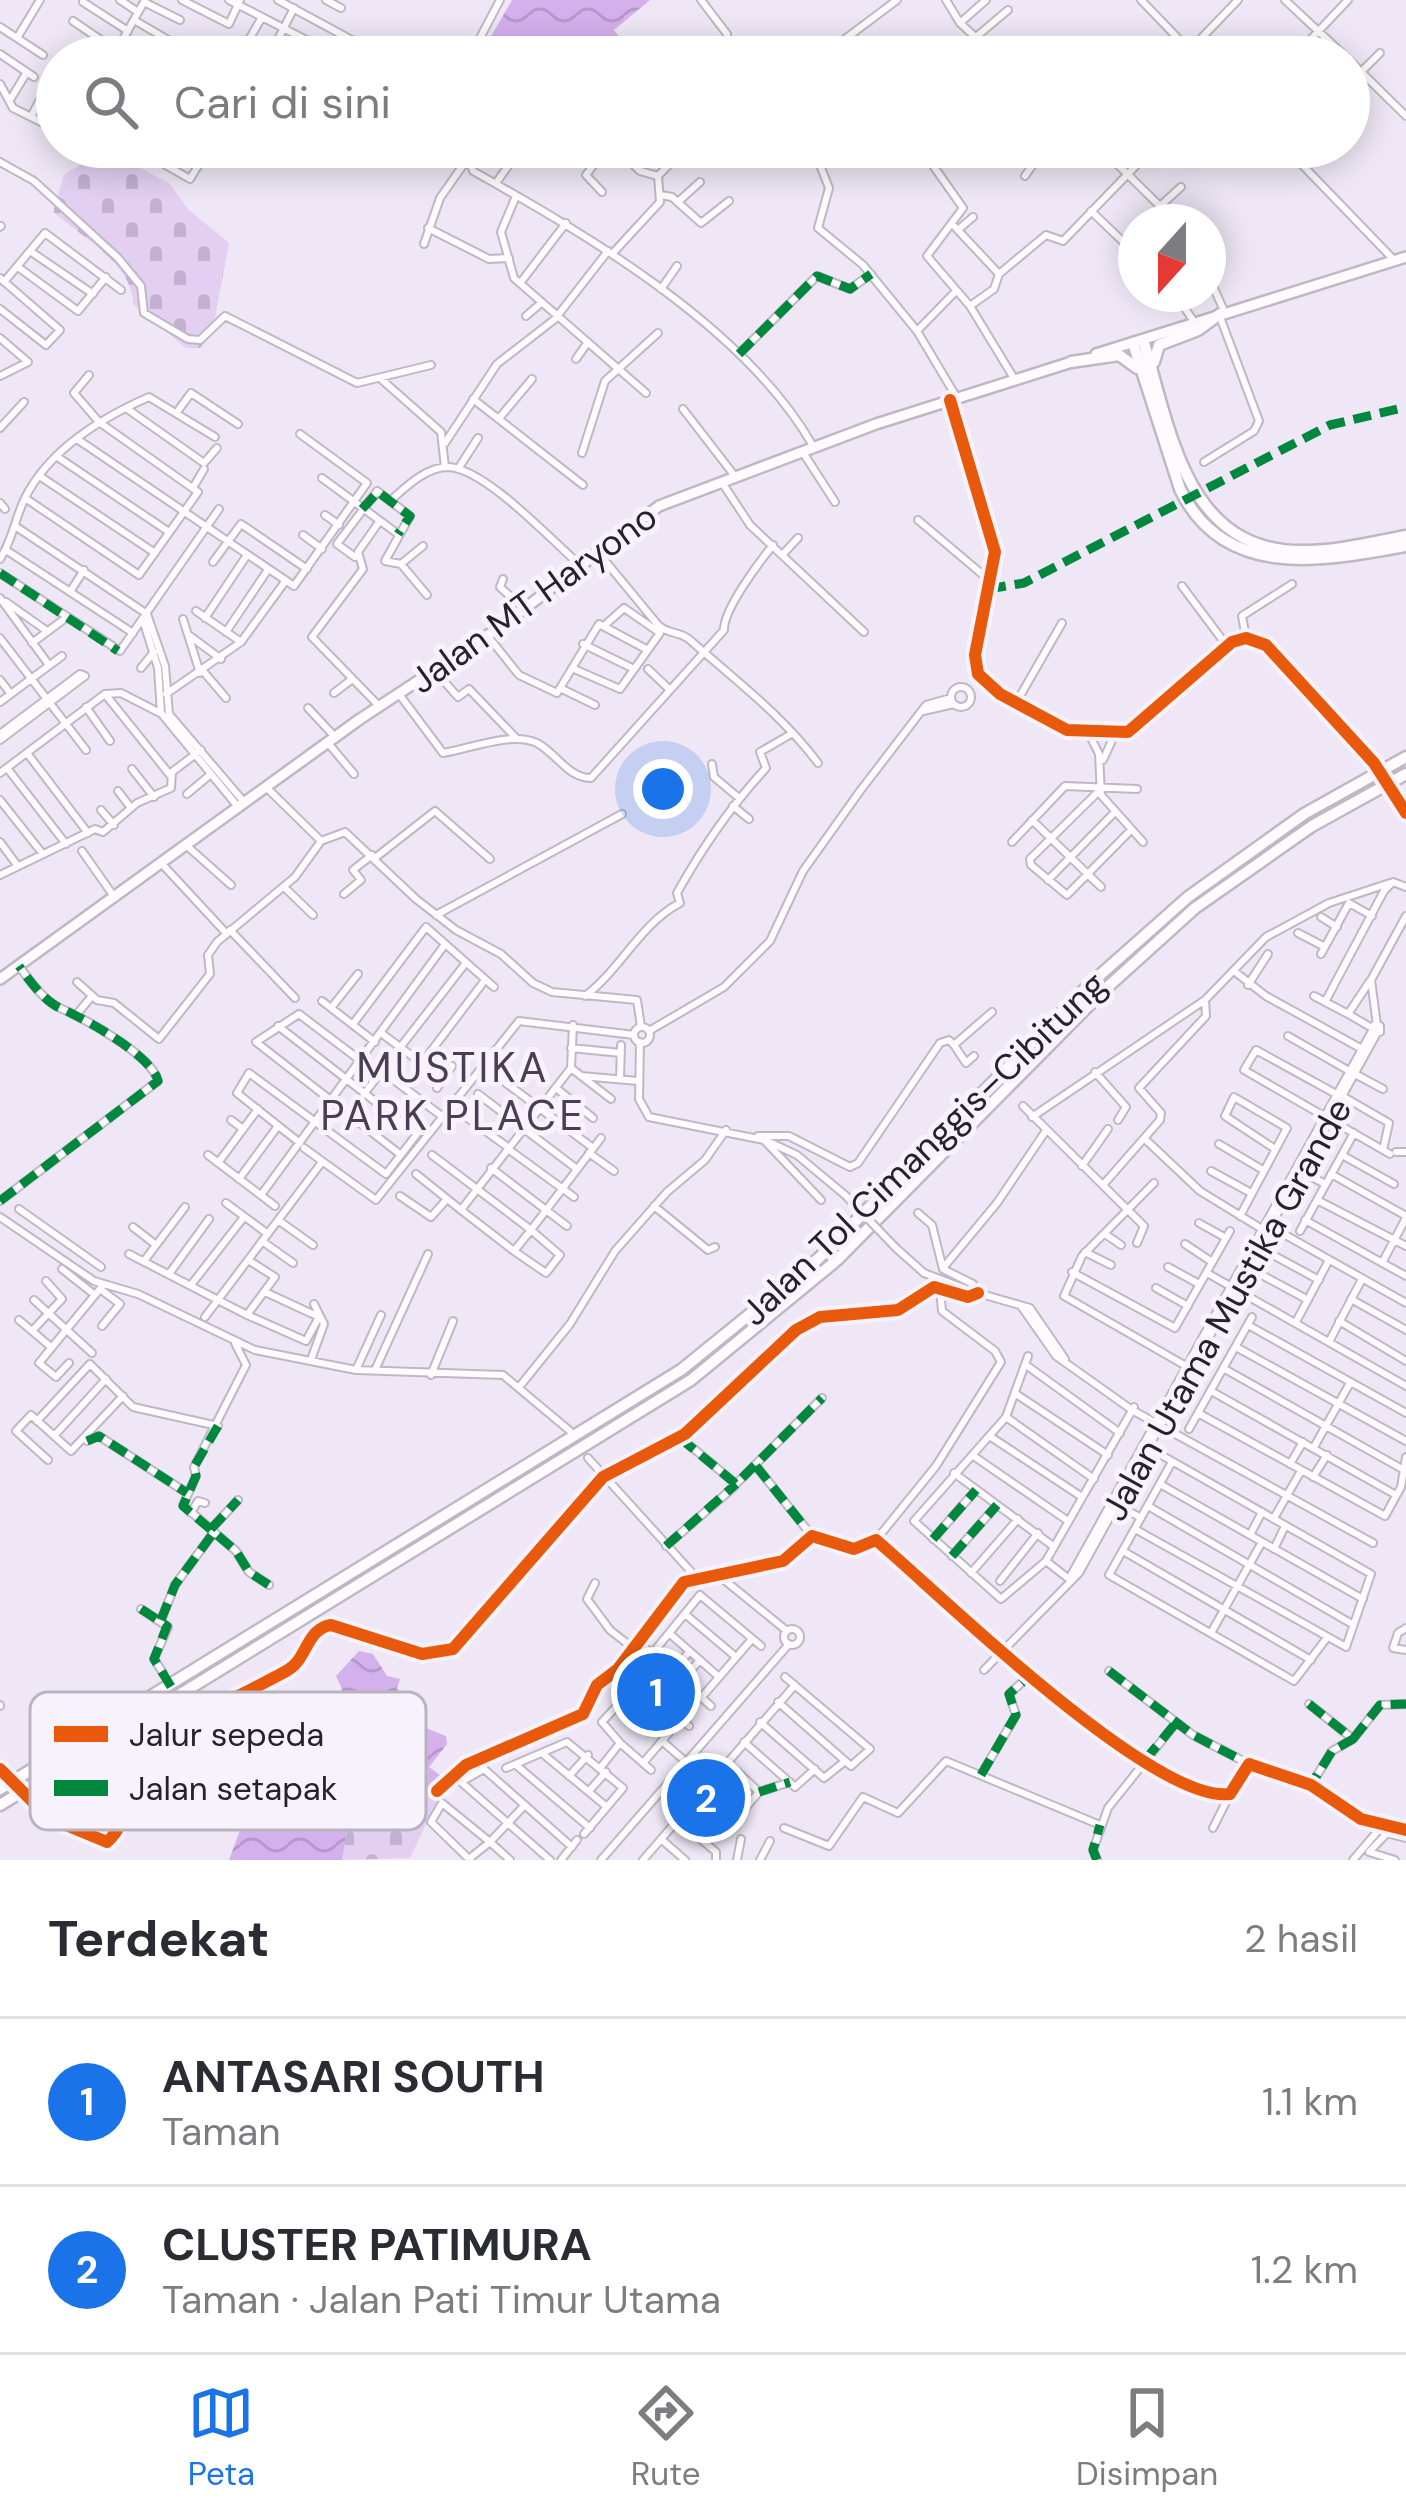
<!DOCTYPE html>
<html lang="id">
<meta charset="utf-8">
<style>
:root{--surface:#fff;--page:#f2f2f3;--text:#2b2b33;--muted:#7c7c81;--line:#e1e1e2;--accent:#1a73e8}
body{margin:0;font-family:"DM Sans",sans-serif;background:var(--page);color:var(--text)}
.compass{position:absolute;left:1118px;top:204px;width:108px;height:108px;border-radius:50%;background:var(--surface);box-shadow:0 6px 30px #0003;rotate:201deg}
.you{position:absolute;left:663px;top:789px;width:42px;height:42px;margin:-30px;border:9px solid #fff;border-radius:50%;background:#1a73e8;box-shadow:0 0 0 18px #1a73e833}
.badge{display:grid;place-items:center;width:78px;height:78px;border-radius:50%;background:var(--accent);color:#fff;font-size:39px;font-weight:700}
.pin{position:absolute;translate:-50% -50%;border:6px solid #fff;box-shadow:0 3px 12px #0006}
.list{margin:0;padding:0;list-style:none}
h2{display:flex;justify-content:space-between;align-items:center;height:156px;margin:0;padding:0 48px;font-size:51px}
h2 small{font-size:39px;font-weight:400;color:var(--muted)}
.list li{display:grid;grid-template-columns:78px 1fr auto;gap:36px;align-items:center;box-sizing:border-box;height:168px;padding:0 48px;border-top:3px solid var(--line)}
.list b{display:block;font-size:45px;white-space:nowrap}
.list p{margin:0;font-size:39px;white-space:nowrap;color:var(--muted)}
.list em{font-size:39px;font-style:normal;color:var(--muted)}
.icon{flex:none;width:66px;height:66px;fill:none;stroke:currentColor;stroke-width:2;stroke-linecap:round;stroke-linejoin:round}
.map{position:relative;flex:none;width:1406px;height:1860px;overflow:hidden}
.search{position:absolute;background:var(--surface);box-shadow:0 6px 30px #0003;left:36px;right:36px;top:36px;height:132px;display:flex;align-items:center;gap:30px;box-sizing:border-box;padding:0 42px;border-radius:66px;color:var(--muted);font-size:45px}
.sheet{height:492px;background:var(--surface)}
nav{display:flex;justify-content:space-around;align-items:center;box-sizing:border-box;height:168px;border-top:3px solid var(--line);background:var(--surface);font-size:33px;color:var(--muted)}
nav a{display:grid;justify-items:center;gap:6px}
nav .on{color:var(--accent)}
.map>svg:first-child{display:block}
</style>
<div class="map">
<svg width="1406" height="1860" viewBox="0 0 1406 1860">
<defs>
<pattern id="cemetery-stones" width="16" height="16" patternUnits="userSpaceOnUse" patternTransform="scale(3)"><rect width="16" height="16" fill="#e2cff1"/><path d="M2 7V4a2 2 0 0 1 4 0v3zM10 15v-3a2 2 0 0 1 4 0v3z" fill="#c2b1cf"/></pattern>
<pattern id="water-waves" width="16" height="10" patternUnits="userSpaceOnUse" patternTransform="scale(3)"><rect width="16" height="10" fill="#d4b0ec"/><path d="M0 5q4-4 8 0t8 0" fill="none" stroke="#b697cb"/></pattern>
</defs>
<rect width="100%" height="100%" fill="#efe7f6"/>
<path fill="url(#cemetery-stones)" d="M104 149 169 183 189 210 229 243 212 333 200 348H186L133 304C133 264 82 237 53 212L64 175Z
M380 1764 412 1787 440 1795 410 1858 342 1860 352 1802Z"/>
<path fill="url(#water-waves)" d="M512 0H650L614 30 635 57H479Z
M359 1651 373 1654 387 1676 400 1679 397 1689 410 1701 402 1719 446 1736 447 1744 429 1767 444 1778 431 1796 380 1765 352 1802 342 1860H229L259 1779 262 1750 268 1748 294 1762 322 1761C346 1733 354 1711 336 1676Z"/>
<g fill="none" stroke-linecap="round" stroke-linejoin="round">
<g stroke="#bfb8c4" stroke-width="10">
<path id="minor" d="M120 0 138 12
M182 0 229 24 240 0
M229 0 339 57
M278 0 383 57
M326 0 341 8
M701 0 727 34 728 57
M946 0 960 23 997 57
M1141 0 1196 57
M1285 0 1346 57
M83 2 128 31
M144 2 180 20
M134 20 170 41
M73 21 117 51
M960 23 986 0
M0 27 43 55
M976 37 1008 10
M17 38 40 0
M250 38 262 17
M846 38 861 57
M123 41 154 57
M274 48 292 57
M1190 50 1238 0
M0 54 34 77
M113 57 145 0
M239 57V56
M269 57 294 8
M470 57 500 0
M821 57 897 0
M1038 57 1054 41
M1294 57 1348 0
M1349 60 1406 116
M1361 72 1380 53
M0 84 13 108 57 130
M10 100 27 72
M31 117 46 88
M49 126 57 113
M134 147 190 179 201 161 177 147
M466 147 473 171C589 236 746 328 813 446
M615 147 640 171 658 176
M813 147 829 188 818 228 863 265 917 331 957 398
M920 147 963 208 927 256 970 306 1015 380
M1064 147 1081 158 1095 150 1105 152 1176 222
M1285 147 1394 260
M0 162 34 181 118 258 141 286 144 313 188 339 200 340 225 316 357 383 431 365
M1025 176 1045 147
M496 183 511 162
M602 192 586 175 607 147
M661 195 672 197 701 223 729 201
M516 196 501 232 514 278 646 393
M678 202 700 182
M1159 207 1181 187
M1091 211 1136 254
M0 227 1 226
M955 227 999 274 994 289 970 306
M428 228 489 259 509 258
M959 229 973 217
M424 244 440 198 466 161
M30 251 93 294
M613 253 660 202 658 176 686 147
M18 267 78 311 106 277
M999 274 1046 235 1063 241 1154 147
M1208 275 1225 313
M0 278 60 330 46 345 0 309
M4 282 45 233 121 290
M521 282 566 223
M661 289 677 266
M1175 294 1195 323
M526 316 540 304
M917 331 956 291
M0 338 28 362 0 376
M739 354 817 276 850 289 871 274
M576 359 588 342
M381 379 441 432 445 467
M473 399 583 485
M950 400 995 552 975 655 978 674 1000 694 1067 730 1128 732 1232 642 1246 638 1266 645 1374 763
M126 408 204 463 217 448
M683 409 734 475
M177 412 191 393 238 424
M501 416 532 379
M0 428 24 402
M77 439 294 586 367 483 300 434
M445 443 497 364 555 319 608 251
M802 451 835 502
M582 453 605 381 658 333
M56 456 169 532
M1204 462 1254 431 1259 421 1220 317
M458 469 478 438
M41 477 155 553
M322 478 398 534
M723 484 750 525 864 632
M194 486 204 469
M25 498 139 575 198 492 99 422 74 393 89 375
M391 500C406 487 426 467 448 467 485 468 551 540 579 564
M0 503 5 509
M325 515 339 525
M918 520 989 580
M379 522 358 552 363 569 312 637 380 707
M18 528 147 614 165 666 169 714 244 802
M303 535 322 549
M6 550 133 633
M597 551 658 625C669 635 680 631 690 640 736 681 781 714 818 763
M784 553 798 538
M355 557 337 544 377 491 410 516 385 561 401 564 423 546
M0 559C13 539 15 518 25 498 49 450 101 418 149 397L215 437
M213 562 241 524 307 569
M401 564 427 595
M0 573 120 651 219 509
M503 579 500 587 524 609
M1182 586 1227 646
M70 592 84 570
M0 598 49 665
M6 602 47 631
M196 611 241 642
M205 618 247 555
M183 619 200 673
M143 620 158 668 161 713 239 808
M226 632 267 571
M487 635 519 675 557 693 599 624 646 649
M190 636 221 659
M0 638 86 750
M1246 638 1242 616 1292 584
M32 643 63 620
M583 644 632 668
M141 668 154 652
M572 668 620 689 660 633 624 608 605 625
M648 669 668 688
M434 670 458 697 469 689 516 738
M203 671 226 698
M0 680 11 694
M951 697a10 10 0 1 1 20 0a10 10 0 1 1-20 0Z
M562 689 595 705
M334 693 351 680
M105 694 170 775
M166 694 241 642 284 583
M399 694 443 753C469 749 512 731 537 743 556 753 568 778 591 778L724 630C723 610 760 561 773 545
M0 702 62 656
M1016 703 1062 623
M86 707 110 741
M308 708 336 738
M923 711 954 704
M0 734 80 674 85 676 0 740
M1089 734 1099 754 1101 795 1143 842
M328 743 354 774
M27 753 88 833
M1103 760 1115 734
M712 764 714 777 739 798
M7 768 66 844
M132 769 154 797
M0 773 105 694 121 693 160 713
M267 788 321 841
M1100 790 1030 859 1031 865 1067 895 1131 830
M1392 790 1406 813
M118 791 131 808
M187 794 211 774
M0 800 42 853
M733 806 749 819
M101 810 114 825
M1032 820 1101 887
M0 842 17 865
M1012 842 1065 786 1137 789
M187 846 231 885
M82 851 115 898
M375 858 435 811 490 859
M162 864 226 933
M0 875 95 829 103 832 137 803 171 788 172 772 201 750
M1048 880 1114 813
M284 887 313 915
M344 894 361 880 353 870 372 855
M436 915 622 814
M1321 917 1337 927
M230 930 295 998
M1298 933 1325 947
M1321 954 1349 903 1372 916
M1234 971 1266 996 1362 1049
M1370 981 1348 1014 1372 1028
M77 982 97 1000 114 1003 159 1039 210 974 208 955 217 942 295 877 321 841 345 832 416 899 456 930 501 954 533 983 552 992 637 1000 641 1027
M1248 985 1268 954
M585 996C620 970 641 923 680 903L677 893C702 848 731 806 766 768L760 752 793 733
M1314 996 1348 1014
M322 1001 375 1042
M1325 1002 1384 891 1393 882 1406 887
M331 1008 358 974
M77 1014 92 996
M353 1024 426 927 494 987
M1374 1025 1380 1026V1032H1373Z
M1377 1025 1371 980 1406 916
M278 1026 417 1134 386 1174 249 1073 237 1093 300 1143
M634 1035a8 8 0 1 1 16 0a8 8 0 1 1-16 0Z
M649 1031 724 987 770 941 803 871 860 791 926 705 951 698
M381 1033 443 1079 437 1088
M1288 1036 1351 1072
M640 1042 639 1099 649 1117 764 1140 821 1200
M571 1048 621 1053
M974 1056 966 1063 954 1045 992 1012
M361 1061 299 1014 256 1042 401 1155
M422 1063 485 980
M571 1068 611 1099
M382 1071 443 1117
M1095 1072 1126 1107 1118 1120
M494 1074 593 1148
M1355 1074 1383 1089
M581 1076 638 1081
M443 1079 452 1066
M620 1079 621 1045
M556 1088 593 1118
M364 1094 465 964
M478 1094 577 1169
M1338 1095 1256 1050 1244 1070 1390 1154
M1344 1097 1389 1123 1383 1150
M1023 1106 1144 1226 1137 1243
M462 1114 509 1148 571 1068 573 1025
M1032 1117 1205 1000 1266 937 1329 903 1390 883
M231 1120 243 1129
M758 1136H789L850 1167 858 1163 940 1043 949 1040 954 1045
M1146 1140 1200 1191 1262 1229
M767 1141 797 1155 845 1195
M1219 1144 1263 1170
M304 1148 376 1200 519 1021 634 1035
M508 1149 574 1197
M1396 1152H1406
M589 1153 614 1171
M208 1155 275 1206
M432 1155 531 1230 601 1138
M1342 1155 1394 1184
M218 1163 258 1109
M1082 1166 1108 1129
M491 1168 567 1226
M1299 1170 1325 1184
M1211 1171 1251 1193
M416 1174 461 1210 509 1148
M1331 1174 1406 1216
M239 1179 278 1126
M1154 1183 1082 1256 1064 1296 1186 1366
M1103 1185 1160 1120 1161 1113 1139 1088 1206 1016 1205 1000
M261 1195 443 947
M400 1196 431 1217 447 1199
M1317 1200 1406 1246
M0 1201 158 1081C152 1055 83 1018 60 1008 44 1001 29 980 19 966
M226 1203 268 1234
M654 1206 708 1250 715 1247
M19 1209 101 1267
M461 1210 514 1251
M918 1213 932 1225 943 1269 973 1284 978 1293 1030 1308 1065 1359
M1240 1216 1287 1128 1234 1097 1225 1116 1275 1149
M0 1217 94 1281 138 1294 255 1350 356 1370 503 1375 570 1431
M278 1220 313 1245
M1305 1220 1406 1276
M1199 1223 1226 1238
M133 1227 156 1245
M1273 1228 1406 1303
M531 1230 560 1255 546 1273 514 1251Z
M1300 1231 1354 1133
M1105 1234 1121 1245
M262 1241 293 1263
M1185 1244 1212 1262
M896 1248 924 1273 974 1292
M1260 1248 1319 1280
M1085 1252 1111 1265
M129 1254 247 1315
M248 1260 275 1277 247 1315 306 1341 319 1317 265 1292
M144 1261 185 1207
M1382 1263 1406 1218
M1168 1267 1199 1284
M943 1268 997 1203 1045 1132
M1249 1268 1308 1300
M62 1269 95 1295
M1072 1272 1175 1328 1230 1231
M1207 1273 1406 1386
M169 1274 209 1219
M191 1285 244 1217
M1156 1288 1188 1306
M100 1289 120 1304 102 1326
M1351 1299 1406 1330
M34 1300 92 1353
M1021 1306 1056 1356 1132 1410 1373 1543
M205 1317 322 1162
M19 1320 51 1347
M1339 1321 1406 1361
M1296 1322 1329 1260
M1248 1325 1406 1413
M32 1331 62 1299 46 1281
M1329 1342 1362 1279
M235 1343 246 1365 194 1467 196 1476 183 1505 236 1551 249 1572 269 1585
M1236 1347 1406 1441
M1028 1356 1006 1417 914 1521 1001 1599 1046 1561 1134 1407
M312 1357 324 1324 314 1304
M69 1363 56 1377 39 1363 104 1284
M1026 1365 1120 1433
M1223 1368 1404 1470
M356 1370 381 1315
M375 1370 428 1254
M431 1375 453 1321
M520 1386 570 1324 615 1251 667 1192 705 1160 726 1130
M1211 1391 1396 1495
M1016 1394 1108 1455
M1198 1413 1385 1516 1401 1487 1406 1457
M1006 1417 1094 1479
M37 1421 90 1364 133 1407 218 1426
M1189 1429 1252 1317
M54 1436 106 1379
M991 1437 1082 1497
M681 1438 736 1484 822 1398
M87 1441 99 1436 187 1493
M1314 1447 1350 1383
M975 1457 1068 1521
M588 1458 695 1576
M48 1460 16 1431 31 1415 71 1451 123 1396
M1172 1462 1109 1575 1294 1681 1326 1639
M1290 1464 1303 1442
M756 1466 812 1536
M954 1473 1053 1546
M1313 1477 1327 1455
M1160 1484 1363 1599
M1118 1505 1141 1518
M1148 1506 1352 1624
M191 1513 198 1501 205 1503
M1274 1518 1301 1471
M211 1529 238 1500
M1135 1529 1346 1647 1371 1574 1163 1456
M1250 1535 1262 1512
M933 1539 976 1490
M876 1540 936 1466 1001 1362 995 1351 942 1311 940 1288
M666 1546 735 1486
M1274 1549 1285 1526
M1123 1551 1311 1660
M952 1556 997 1505
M1046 1561 1069 1579
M971 1573 1018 1519
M717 1574 787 1631
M1069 1579 1372 1031
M1000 1581 1038 1533
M595 1583 587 1599 610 1630 633 1648
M141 1609 168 1627 154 1659 163 1673
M685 1614 736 1657
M161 1620 175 1585 214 1532
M1406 1628 1398 1633 1393 1648 1406 1650
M784 1637a8 8 0 1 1 16 0a8 8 0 1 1-16 0Z
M669 1633 719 1677
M1211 1633 1262 1542
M645 1648 711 1706
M652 1654 700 1595 761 1646
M984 1670 1079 1573 1377 1033
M1109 1671 1193 1735 1249 1764
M623 1672 638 1683
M672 1672 689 1652
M679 1678 658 1700 689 1726
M682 1680 700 1660
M701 1698 752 1639
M778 1702 851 1766 870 1749 785 1677
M182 1704 194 1724
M1309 1704 1353 1739 1332 1751 1311 1785
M0 1706V1705
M760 1722 824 1778 844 1762
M1353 1739 1380 1705 1406 1704
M662 1741 686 1762
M744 1742 795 1787 815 1769
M620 1743 602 1722 638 1683 658 1700
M543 1754 607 1807
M643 1763 680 1720
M516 1765 590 1828
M601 1767 620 1743 651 1770
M506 1768 567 1742 623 1788 584 1834
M0 1769 8 1774
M680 1769 703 1789
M981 1775 1016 1715 1009 1694 1028 1677
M569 1776 588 1755
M711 1781 743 1809
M437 1791 466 1765 583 1714 597 1685 618 1669 684 1582 783 1561 812 1536 854 1549 876 1540C940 1594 1153 1804 1230 1794L1249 1764 1311 1785 1361 1819 1406 1830
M589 1791 606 1772
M759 1792 790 1782
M23 1797 74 1832 107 1842C131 1821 127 1783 146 1759 175 1722 248 1693 288 1670 308 1658 306 1629 331 1625L422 1654 453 1649 603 1477 685 1434 796 1330 820 1317 898 1310 934 1287 968 1297 978 1293
M693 1800 729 1827 759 1792 727 1762
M677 1819 716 1852V1860
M784 1828 829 1846 863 1797 898 1813 946 1761 1100 1825
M1213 1828 1230 1794
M1392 1828 1369 1852 1395 1860
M1386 1833 1406 1838
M661 1839 685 1860
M470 1860 431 1822 442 1803 490 1842 470 1858
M510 1860 490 1842 524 1806
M550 1860 461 1782 484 1769 572 1847
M561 1860 577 1840
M601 1860 789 1644
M643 1860 795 1685
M737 1860 741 1839
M760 1860 770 1841
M1097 1860 1093 1850 1108 1808 1175 1724
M1353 1860 1382 1826"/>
</g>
<g stroke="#bfb8c4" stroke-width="14">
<path id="major" d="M1096 354 1406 257
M0 979 360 719 503 625 659 506 876 424 1075 361"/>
</g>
<g stroke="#bfb8c4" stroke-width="15">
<path id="highway" d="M1143 340C1171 430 1185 554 1306 551 1339 551 1373 542 1406 536
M1133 343 1180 489C1224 581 1323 561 1406 546
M1071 362 1119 355 1137 368
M1154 362 1159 345 1198 330 1220 314
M0 1789 681 1370 818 1259 1091 983 1188 897 1304 814 1406 757
M0 1805 691 1380 837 1260 1101 993 1195 908 1312 826 1406 774"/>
</g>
<use href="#minor" stroke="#fdfbfe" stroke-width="6"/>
<use href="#major" stroke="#fdfbfe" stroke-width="9"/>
<use href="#highway" stroke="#fdfbfe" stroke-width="10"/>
<g stroke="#bfb8c4" stroke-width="10" stroke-linecap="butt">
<path id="minor-bridge" d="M845 1195 896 1248"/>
</g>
<use href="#minor-bridge" stroke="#fdfbfe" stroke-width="6"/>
<path stroke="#00873e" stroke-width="9" stroke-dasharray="18 9" stroke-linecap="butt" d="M739 354 817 276 850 289 871 274
M362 509 378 492 410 516 398 534
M0 573 118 651
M988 589 1024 583 1330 425 1406 407
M0 1201 158 1081C152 1055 83 1018 60 1008 44 1001 29 980 19 966
M218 1426 194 1467 196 1476 183 1506 236 1551 249 1572 269 1585
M680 1438 736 1484 822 1398
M87 1441 99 1436 187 1493
M756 1466 812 1536
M211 1529 238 1500
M933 1539 976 1490
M666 1546 736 1484
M952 1556 997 1505
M141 1609 167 1626 154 1659 194 1724
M161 1620 175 1585 214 1532
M1109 1671 1193 1735 1249 1764
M1309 1704 1353 1739 1332 1751 1311 1785
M1353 1739 1380 1705 1406 1704
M1145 1760 1175 1724
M981 1775 1016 1715 1009 1694 1028 1677
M759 1792 790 1782
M1097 1860 1093 1850 1100 1825"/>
<g stroke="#f8f2fd" stroke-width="20">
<path id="cycleway" d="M950 400 995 552 975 655 978 674 1000 694 1067 730 1128 732 1232 642 1246 638 1266 645 1374 763 1406 813
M0 1769 49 1818 107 1842C131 1821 127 1783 146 1759 175 1722 248 1693 288 1670 308 1658 306 1629 331 1625L422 1654 453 1649 603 1477 685 1434 796 1330 820 1317 898 1310 934 1287 968 1297 978 1293
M437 1791 466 1765 583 1714 597 1685 618 1669 684 1582 783 1561 812 1536 854 1549 876 1540C940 1594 1153 1804 1230 1794L1249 1764 1311 1785 1361 1819 1406 1830"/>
</g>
<use href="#cycleway" stroke="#e8590c" stroke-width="12"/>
</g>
<g text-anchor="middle" stroke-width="10" stroke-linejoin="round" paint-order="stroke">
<g font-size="36" fill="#27212b" stroke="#f8f2fd">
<text transform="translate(533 598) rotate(-36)" y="13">Jalan MT Haryono</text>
<text transform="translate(923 1148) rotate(-44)" y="13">Jalan Tol Cimanggis–Cibitung</text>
<text transform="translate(1226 1309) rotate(-61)" y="13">Jalan Utama Mustika Grande</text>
</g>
<g font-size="42" letter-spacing="3" fill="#4b3e54" stroke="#f8f2fd">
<text x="453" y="1082">MUSTIKA<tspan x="453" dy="48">PARK PLACE</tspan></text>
</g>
</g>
<rect x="30" y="1692" width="396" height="138" rx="18" fill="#f8f2fd" stroke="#b9b3be" stroke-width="3"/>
<rect x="54" y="1726" width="54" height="16" fill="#e8590c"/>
<rect x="54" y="1780" width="54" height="16" fill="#00873e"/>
<g font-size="33" fill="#27212b">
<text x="129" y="1746">Jalur sepeda</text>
<text x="129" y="1800">Jalan setapak</text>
</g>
</svg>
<svg class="compass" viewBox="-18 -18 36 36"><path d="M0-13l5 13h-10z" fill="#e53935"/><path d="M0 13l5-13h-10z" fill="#7c7c81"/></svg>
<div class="you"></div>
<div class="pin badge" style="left:656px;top:1692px">1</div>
<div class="pin badge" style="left:706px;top:1798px">2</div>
<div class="search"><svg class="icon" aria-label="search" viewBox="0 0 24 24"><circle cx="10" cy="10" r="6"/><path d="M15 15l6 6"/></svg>Cari di sini</div>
</div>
<section class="sheet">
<h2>Terdekat<small>2 hasil</small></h2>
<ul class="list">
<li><span class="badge">1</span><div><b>ANTASARI SOUTH</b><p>Taman</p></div><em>1.1 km</em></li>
<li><span class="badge">2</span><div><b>CLUSTER PATIMURA</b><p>Taman · Jalan Pati Timur Utama</p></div><em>1.2 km</em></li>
</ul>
</section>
<nav>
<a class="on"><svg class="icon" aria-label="map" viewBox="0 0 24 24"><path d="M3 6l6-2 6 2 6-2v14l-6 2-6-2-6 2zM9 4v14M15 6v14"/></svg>Peta</a>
<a><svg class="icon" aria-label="directions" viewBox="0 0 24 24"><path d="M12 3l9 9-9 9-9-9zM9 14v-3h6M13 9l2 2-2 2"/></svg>Rute</a>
<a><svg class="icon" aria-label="saved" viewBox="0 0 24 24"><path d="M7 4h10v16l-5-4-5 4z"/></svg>Disimpan</a>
</nav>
